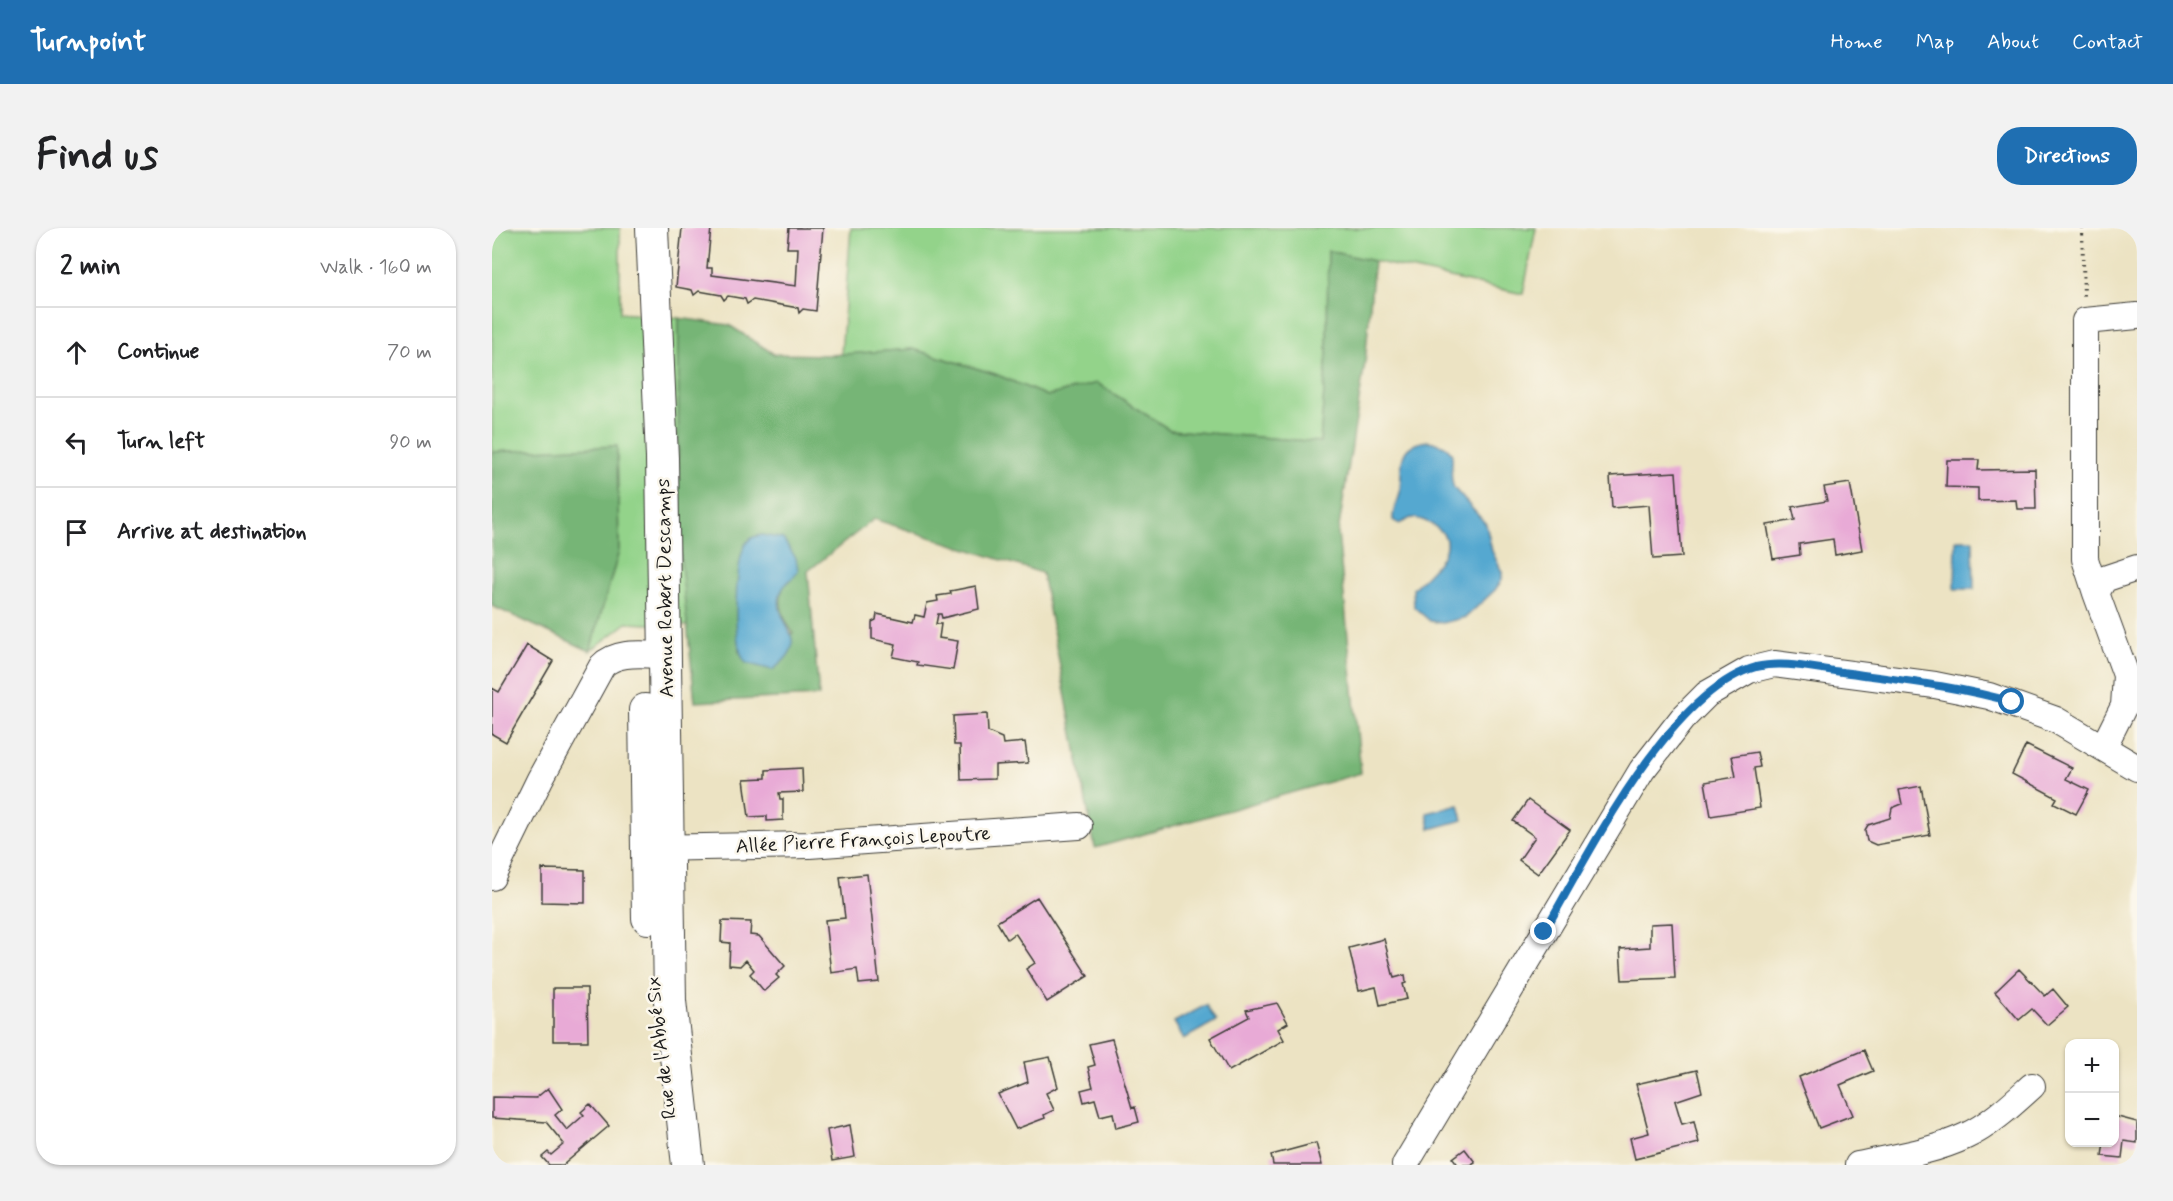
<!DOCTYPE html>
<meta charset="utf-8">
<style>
:root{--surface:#fff;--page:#f2f2f2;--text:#202124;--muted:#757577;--line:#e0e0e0;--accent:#1f6fb2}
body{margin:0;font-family:Mynerve,sans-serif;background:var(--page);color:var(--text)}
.controls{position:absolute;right:18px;bottom:18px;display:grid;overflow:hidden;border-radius:12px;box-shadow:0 2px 4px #0004}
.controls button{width:54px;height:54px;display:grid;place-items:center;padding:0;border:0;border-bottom:2px solid var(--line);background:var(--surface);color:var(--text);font:30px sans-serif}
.stop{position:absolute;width:18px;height:18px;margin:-14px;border:4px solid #1f6fb2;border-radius:50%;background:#fff}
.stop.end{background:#1f6fb2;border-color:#fff;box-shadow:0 2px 6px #0008}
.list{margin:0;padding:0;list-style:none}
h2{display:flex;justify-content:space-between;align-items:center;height:78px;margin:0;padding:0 24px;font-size:26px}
h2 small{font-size:20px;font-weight:400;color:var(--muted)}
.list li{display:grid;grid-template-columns:39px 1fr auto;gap:18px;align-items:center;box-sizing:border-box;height:90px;padding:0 24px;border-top:2px solid var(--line)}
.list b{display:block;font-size:22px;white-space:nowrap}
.list em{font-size:20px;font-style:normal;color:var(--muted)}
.icon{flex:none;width:33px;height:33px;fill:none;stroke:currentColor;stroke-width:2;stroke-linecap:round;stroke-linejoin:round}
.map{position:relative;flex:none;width:1645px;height:937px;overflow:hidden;border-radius:24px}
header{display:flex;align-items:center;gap:36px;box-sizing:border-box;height:84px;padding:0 30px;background:var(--accent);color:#fff}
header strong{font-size:28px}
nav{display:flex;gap:33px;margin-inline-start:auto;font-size:21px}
.intro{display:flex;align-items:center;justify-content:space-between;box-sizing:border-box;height:144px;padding:0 36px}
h1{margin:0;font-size:42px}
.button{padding:15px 27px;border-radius:24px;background:var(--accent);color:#fff;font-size:21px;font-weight:700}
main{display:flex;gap:36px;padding:0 36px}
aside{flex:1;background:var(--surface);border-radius:24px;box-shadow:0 2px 4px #0004}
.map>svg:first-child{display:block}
</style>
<header>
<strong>Turnpoint</strong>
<nav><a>Home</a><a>Map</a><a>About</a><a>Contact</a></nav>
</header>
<div class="intro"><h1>Find us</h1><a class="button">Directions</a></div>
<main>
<aside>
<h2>2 min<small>Walk · 160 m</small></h2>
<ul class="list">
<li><svg class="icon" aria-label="ahead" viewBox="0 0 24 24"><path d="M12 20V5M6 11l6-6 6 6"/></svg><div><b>Continue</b></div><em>70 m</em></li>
<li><svg class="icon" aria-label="left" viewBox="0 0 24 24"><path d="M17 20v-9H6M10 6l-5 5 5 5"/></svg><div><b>Turn left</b></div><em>90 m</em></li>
<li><svg class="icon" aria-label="arrive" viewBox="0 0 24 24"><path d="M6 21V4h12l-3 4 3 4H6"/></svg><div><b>Arrive at destination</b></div></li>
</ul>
</aside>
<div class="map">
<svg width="1645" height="937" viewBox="0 0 1645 937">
<rect width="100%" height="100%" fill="#fbf7ec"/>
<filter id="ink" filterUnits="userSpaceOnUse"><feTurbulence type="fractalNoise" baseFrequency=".0167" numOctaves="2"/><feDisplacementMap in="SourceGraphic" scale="12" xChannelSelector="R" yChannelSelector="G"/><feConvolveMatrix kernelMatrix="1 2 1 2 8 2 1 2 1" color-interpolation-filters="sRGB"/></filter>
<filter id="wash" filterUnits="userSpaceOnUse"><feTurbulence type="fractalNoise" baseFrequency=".008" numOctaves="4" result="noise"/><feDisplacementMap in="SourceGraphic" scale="24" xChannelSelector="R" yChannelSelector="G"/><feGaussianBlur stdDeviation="1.35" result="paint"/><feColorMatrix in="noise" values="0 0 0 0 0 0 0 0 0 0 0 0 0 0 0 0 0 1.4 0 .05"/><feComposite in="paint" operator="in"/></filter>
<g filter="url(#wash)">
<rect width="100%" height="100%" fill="#ece3c3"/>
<path fill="#93d38a" stroke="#587853" stroke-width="1.5" d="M0 0H128V85L187 90 186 306 197 398 135 395 98 423 127 323 125 218 0 224Z
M359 0H1044L1031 66 836 23 835 126 828 214 678 202 605 155 555 168 503 146 421 121 349 127Z"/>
<path fill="#76b576" stroke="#496849" stroke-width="1.5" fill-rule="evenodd" d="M836 23 882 33 873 135 846 305 869 545 603 620 550 345 382 291 316 343 327 468 203 474 186 306 187 90 237 97 282 126 339 127 421 121 503 146 555 168 605 155 678 202 828 214 835 126ZM252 320 292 356C285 375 290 388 301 405L247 424 245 372Z
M125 218 127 323 98 423 0 378V224Z"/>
<path fill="#54a8d0" stroke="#386276" stroke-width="1.5" d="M937 213C976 221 952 236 962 260L994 296 1000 323 1010 344V352L1003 362 974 389 951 395 938 393 922 379 921 361C933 347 972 319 945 300 937 294 929 290 919 290L907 296 901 292C900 281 907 274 908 264 911 240 902 216 937 213Z
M271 307 291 311 304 330 306 342C302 352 290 355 288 368 282 398 324 412 280 442L254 435C239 419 243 340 252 319 256 310 262 308 271 307Z
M1464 312H1481L1482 361H1463Z
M967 577 971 592 938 601 935 585Z
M714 777 724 793 692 811 682 794Z"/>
<g id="blocks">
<path fill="#e8aad6" d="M190 0H219L215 40H220V47L304 58 306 20H295L297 0H331L324 83 311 81 307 85 306 80 261 72 255 76 253 71 236 68 232 72 229 67 207 63 202 67 200 62 184 59Z
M1455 232H1487L1486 242 1543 241 1544 281H1525L1524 272 1486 273V260L1454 259Z
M1184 244 1190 329 1161 331 1157 277 1120 280 1118 248Z
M1358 255 1370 322 1343 327 1341 311 1307 316 1308 327 1281 331 1275 297 1303 292 1300 279 1335 273 1332 259Z
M484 358 487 381 450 390 449 386H446L444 396H449L447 410 466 413 461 442 425 437 426 434 401 429 404 416 380 411V394L384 392 385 386 421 394 423 387 432 389 435 375 446 373 445 368 459 366 458 363Z
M35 417 61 433 14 514 0 506V460L7 464Z
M495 486 496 504 510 510 511 516 533 514 536 535 503 537V551L469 552 468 517H462L461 488Z
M1534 517 1580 540 1574 551 1597 562 1584 586 1562 575 1565 570 1520 546Z
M1265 524 1268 539 1262 540 1268 580 1219 588 1213 554 1244 549 1240 528Z
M310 540 311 564 287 565 288 571H291V592L275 593V588L257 589 252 551 274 550V542Z
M1429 558 1438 607 1384 617 1375 613 1373 602 1376 597 1398 590 1400 580 1410 576 1407 562Z
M1036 572 1078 602 1046 646 1027 632 1043 609 1021 593Z
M50 641 93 642V675L50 674Z
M375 646 387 754 367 756 365 741 339 745 333 692 353 690 348 649Z
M545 669 596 748 555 774 534 741 543 735 523 705 515 711 505 694Z
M230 693 259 694 258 707 267 708 293 738 284 747 287 750 272 763 258 746 262 742 254 732 248 738 237 737 238 715 229 714Z
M1180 695 1183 750 1130 752 1128 721 1158 719V696Z
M892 711 902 750 913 747 914 755 911 756 915 771 888 777 884 759 867 763 857 720Z
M1527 741 1553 768 1561 761 1576 779 1555 797 1540 781 1527 792 1503 764Z
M61 760H95L96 813H61Z
M785 775 796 795 786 801 792 812 737 843 718 810 757 789 754 782Z
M620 811 640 880 643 879 647 894 624 900 621 885 608 888 603 871 592 874 589 862 601 859 596 839 603 837 597 816Z
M1372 822 1381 843 1348 857 1361 887 1327 900 1307 849Z
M558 829 566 859 554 865 562 882 552 887 553 890 524 901 506 866 536 854 532 834Z
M1205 842 1210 864 1183 873 1190 896 1202 893 1207 915 1143 931 1138 910 1157 905 1144 856Z
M56 860 70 881 63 887 75 902 92 887 89 884 98 876 117 898 71 937H57L50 929 56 924 59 927 72 916 54 894 0 890V869L44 870Z
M1622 888 1645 894V915L1632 913 1630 930 1610 928 1612 914H1622Z
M358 897 363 929 340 933 335 902Z
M824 915 830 937H781L779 927Z
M973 921 983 934 978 937H966L961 930Z"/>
</g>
</g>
<g filter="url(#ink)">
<use href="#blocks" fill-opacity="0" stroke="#3b3a35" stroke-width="1.5"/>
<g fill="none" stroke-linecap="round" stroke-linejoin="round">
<g stroke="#3b3a35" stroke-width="28">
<path id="minor" d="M1604 365 1593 331V93L1645 88
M1612 518 1632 478 1634 447 1604 365 1612 351 1645 340
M158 620 317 617 587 598
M0 649 48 551 110 438C125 422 153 427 174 427
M913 937 1150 542 1190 491 1215 466 1257 442 1282 436 1443 457 1497 468 1564 492 1645 540
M1366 937C1402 929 1440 924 1474 908 1498 897 1520 876 1540 858"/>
</g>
<g stroke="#3b3a35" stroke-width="34">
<path id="major" d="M160 0 170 230 178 773 196 937
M153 482 156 690"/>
</g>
<path stroke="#3b3a35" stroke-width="4" stroke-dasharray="1.5 4.5" stroke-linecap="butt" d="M1590 0 1592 68"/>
<use href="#minor" stroke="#fff" stroke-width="26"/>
<use href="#major" stroke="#fff" stroke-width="32"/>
</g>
</g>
<g fill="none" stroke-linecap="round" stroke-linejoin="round" filter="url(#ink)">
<path stroke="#1f6fb2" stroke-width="8" d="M1052 704C1096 628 1177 463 1264 439 1292 432 1323 441 1350 444 1407 452 1464 458 1520 474"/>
</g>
<g text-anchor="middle" stroke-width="5" stroke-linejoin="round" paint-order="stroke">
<g font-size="20" fill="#1c1c1c" stroke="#fbf7ec">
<text transform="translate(172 360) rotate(-91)" y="7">Avenue Robert Descamps</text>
<text transform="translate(371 611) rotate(-3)" y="7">Allée Pierre François Lepoutre</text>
<text transform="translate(168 820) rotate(-97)" y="7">Rue de l'Abbé Six</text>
</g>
</g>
</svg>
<div class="controls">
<button>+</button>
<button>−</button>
</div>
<div class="stop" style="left:1520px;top:474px"></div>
<div class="stop end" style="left:1052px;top:704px"></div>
</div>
</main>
